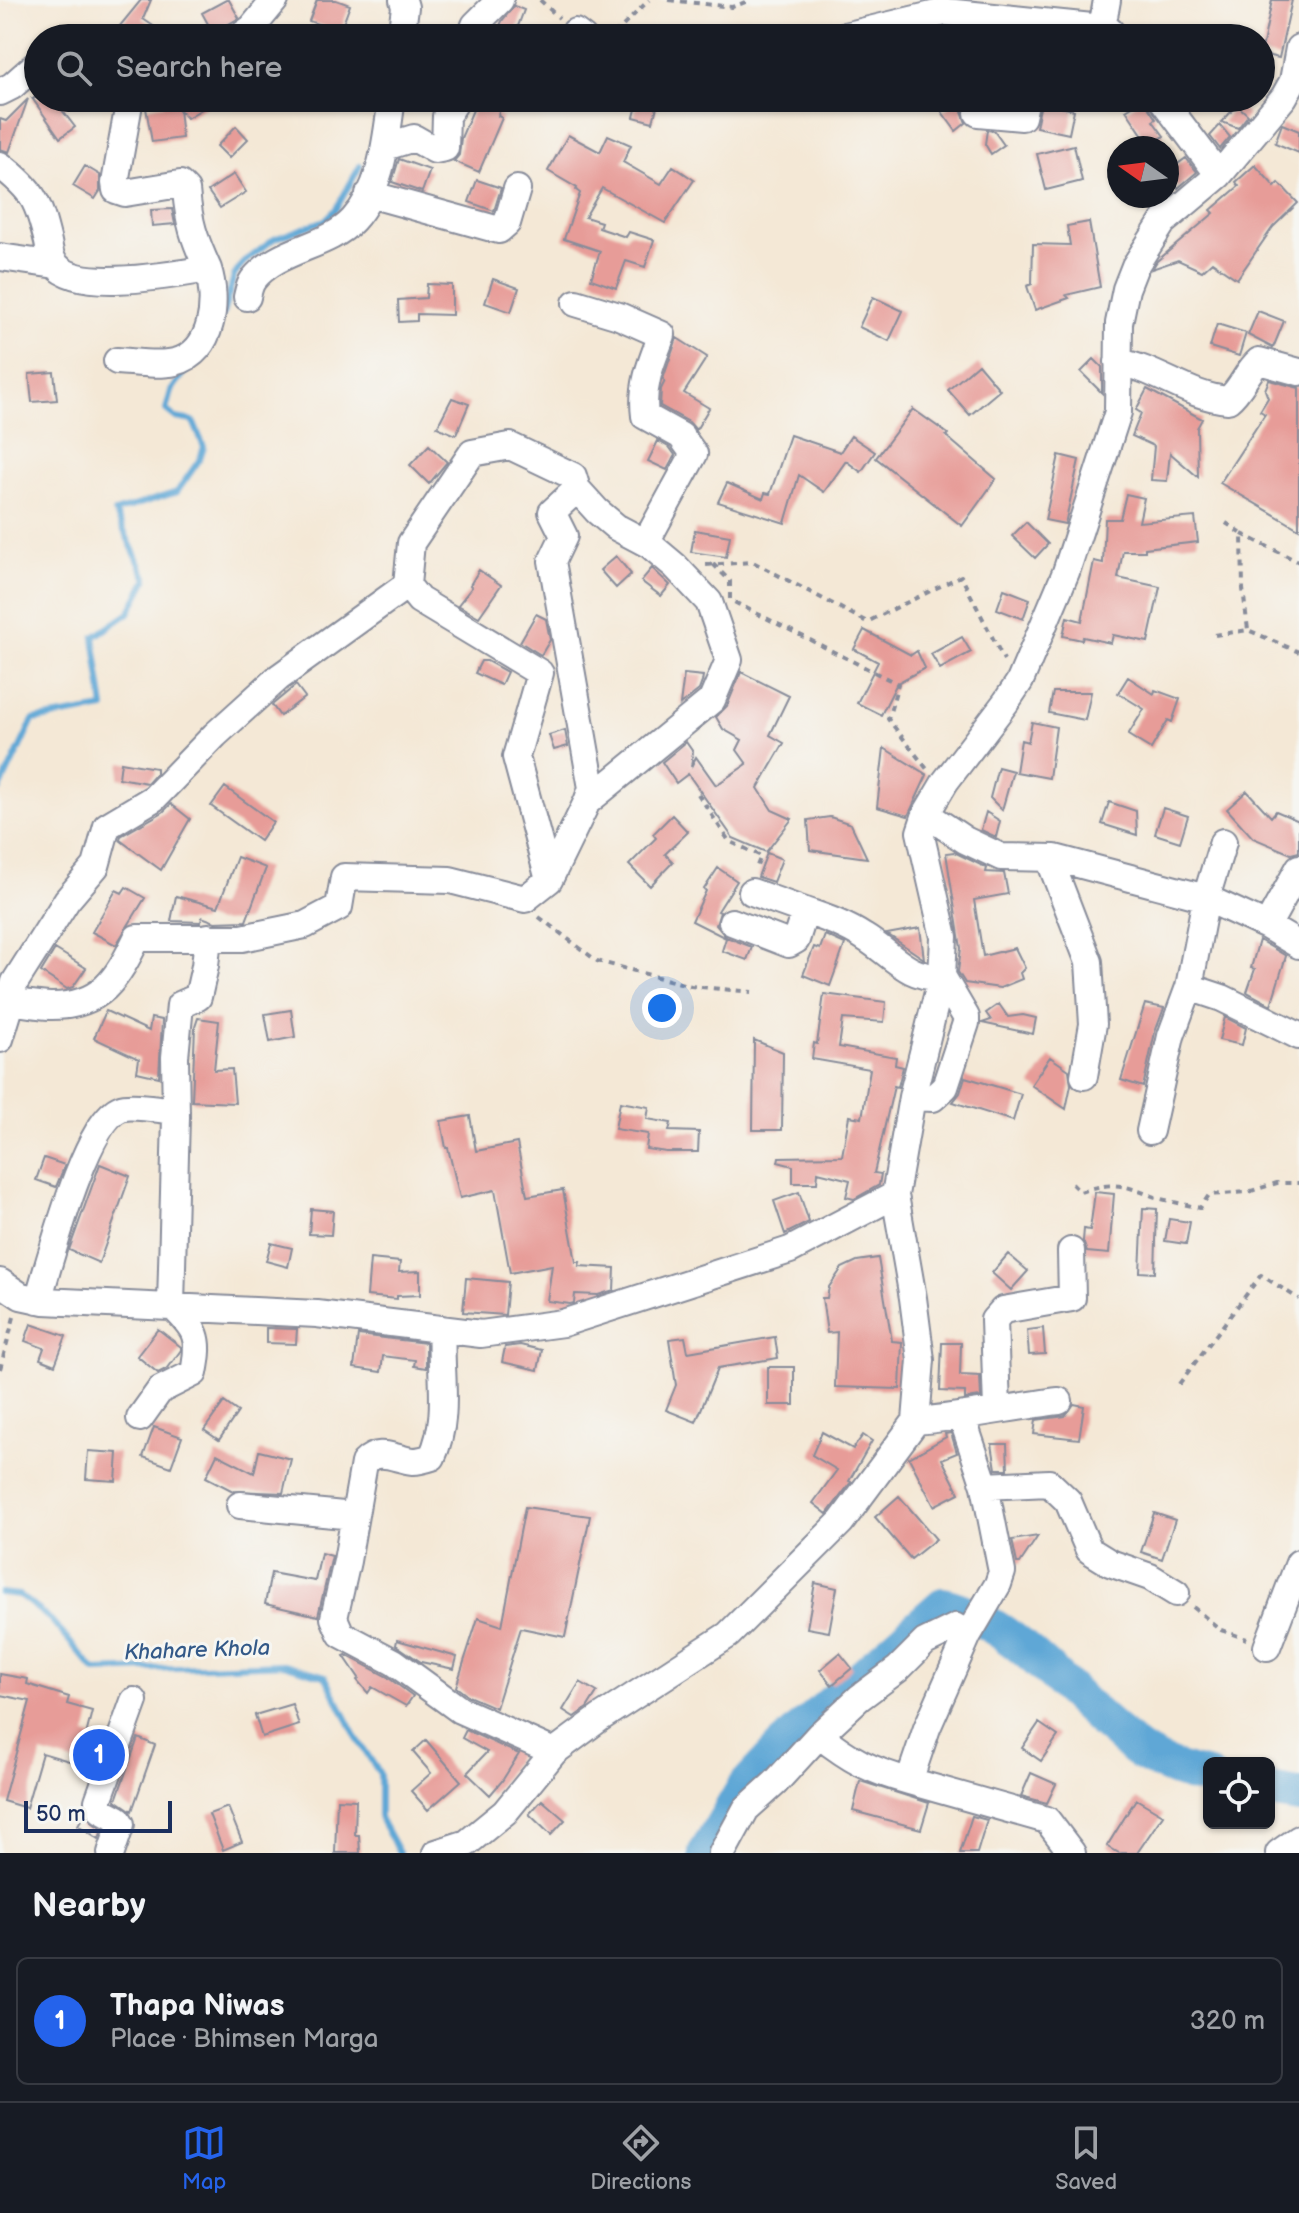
<!DOCTYPE html>
<meta charset="utf-8">
<style>
:root{--surface:#171b24;--page:#242831;--text:#f1f3f6;--muted:#9ea1a6;--line:#363941;--accent:#2563eb}
body{margin:0;font-family:"Balsamiq Sans",sans-serif;background:var(--page);color:var(--text)}
.controls{position:absolute;right:24px;bottom:24px;display:grid;overflow:hidden;border-radius:12px;box-shadow:0 2px 6px #0004}
.controls button{width:72px;height:72px;display:grid;place-items:center;padding:0;border:0;border-bottom:2px solid var(--line);background:var(--surface);color:var(--text);font:40px sans-serif}
.compass{position:absolute;left:1107px;top:136px;width:72px;height:72px;border-radius:50%;background:var(--surface);box-shadow:0 2px 6px #0004;rotate:284deg}
.scale{position:absolute;left:24px;bottom:20px;width:148px;box-sizing:border-box;padding-left:8px;border:4px solid #1b2f5e;border-top:0;font-size:22px;line-height:28px;white-space:nowrap;color:#1b2f5e;-webkit-text-stroke:6px #f6f6f2;paint-order:stroke}
.you{position:absolute;left:662px;top:1008px;width:28px;height:28px;margin:-20px;border:6px solid #fff;border-radius:50%;background:#1a73e8;box-shadow:0 0 0 12px #1a73e833}
.badge{display:grid;place-items:center;width:52px;height:52px;border-radius:50%;background:var(--accent);color:#fff;font-size:26px;font-weight:700}
.pin{position:absolute;translate:-50% -50%;border:4px solid #fff;box-shadow:0 2px 8px #0006}
.list{margin:0;padding:0;list-style:none}
h2{display:flex;justify-content:space-between;align-items:center;height:104px;margin:0;padding:0 32px;font-size:34px}
h2 small{font-size:26px;font-weight:400;color:var(--muted)}
.list li{display:grid;grid-template-columns:52px 1fr auto;gap:24px;align-items:center;box-sizing:border-box;height:128px;margin:0 16px 16px;padding:0 16px;border:2px solid var(--line);border-radius:12px}
.list b{display:block;font-size:30px;white-space:nowrap}
.list p{margin:0;font-size:26px;white-space:nowrap;color:var(--muted)}
.list em{font-size:26px;font-style:normal;color:var(--muted)}
.icon{flex:none;width:44px;height:44px;fill:none;stroke:currentColor;stroke-width:2;stroke-linecap:round;stroke-linejoin:round}
.map{position:relative;flex:none;width:1299px;height:1853px;overflow:hidden}
.search{position:absolute;background:var(--surface);box-shadow:0 2px 6px #0004;left:24px;right:24px;top:24px;height:88px;display:flex;align-items:center;gap:20px;box-sizing:border-box;padding:0 28px;border-radius:44px;color:var(--muted);font-size:30px}
.sheet{height:248px;background:var(--surface)}
nav{display:flex;justify-content:space-around;align-items:center;box-sizing:border-box;height:112px;border-top:2px solid var(--line);background:var(--surface);font-size:22px;color:var(--muted)}
nav a{display:grid;justify-items:center;gap:4px}
nav .on{color:var(--accent)}
.map>svg:first-child{display:block}
</style>
<div class="map">
<svg width="1299" height="1853" viewBox="0 0 1299 1853">
<rect width="100%" height="100%" fill="#f6f6f2"/>
<filter id="ink" filterUnits="userSpaceOnUse"><feTurbulence type="fractalNoise" baseFrequency=".0125" numOctaves="2"/><feDisplacementMap in="SourceGraphic" scale="16" xChannelSelector="R" yChannelSelector="G"/><feConvolveMatrix kernelMatrix="1 2 1 2 8 2 1 2 1" color-interpolation-filters="sRGB"/></filter>
<filter id="wash" filterUnits="userSpaceOnUse"><feTurbulence type="fractalNoise" baseFrequency=".006" numOctaves="4" result="noise"/><feDisplacementMap in="SourceGraphic" scale="32" xChannelSelector="R" yChannelSelector="G"/><feGaussianBlur stdDeviation="1.8" result="paint"/><feColorMatrix in="noise" values="0 0 0 0 0 0 0 0 0 0 0 0 0 0 0 0 0 1.4 0 .05"/><feComposite in="paint" operator="in"/></filter>
<g filter="url(#wash)">
<rect width="100%" height="100%" fill="#f4e8d6"/>
<g fill="none" stroke-linecap="round" stroke-linejoin="round">
<path stroke="#5fa7d6" stroke-width="6" d="M223 314 234 276 243 263 274 239 325 220 336 209 360 166
M0 789 33 720 104 708 94 637 129 613 147 579 115 512 177 492 200 459 204 447 193 421 176 418 166 410 171 391 189 367
M0 1593 19 1595 51 1620 95 1671 284 1664 325 1676 358 1740 380 1774V1818L399 1853"/>
<path stroke="#5fa7d6" stroke-width="36" d="M1269 1791 1299 1796
M706 1853 744 1788 782 1747 943 1605C1012 1622 1058 1684 1111 1728 1122 1737 1133 1749 1145 1755 1164 1766 1187 1774 1209 1778"/>
</g>
<g id="blocks">
<path fill="#e79c98" d="M141 0H151L143 19 171 38H110Z
M226 0H229L239 18 213 33 202 13Z
M317 0H336L350 5 340 32 309 21Z
M1272 0H1292L1279 58 1261 54Z
M514 6 524 10 514 37 498 31 502 21Z
M32 98H75L62 110 75 127 60 138Z
M195 98H220L187 118 179 109 182 138 152 142 146 108Z
M478 98H502L498 116 502 118 479 172 454 161 459 155 461 138Z
M639 98 658 103 653 122 634 117Z
M960 98 965 105 962 112 966 123 956 131 942 112Z
M1145 98 1148 107 1156 119 1153 121 1164 136 1150 146 1126 110Z
M28 99 9 152 0 149V119L6 121Z
M1041 103 1074 110 1069 134 1036 127Z
M1237 105 1248 115 1238 128 1222 122Z
M1282 124 1299 131V153L1275 143Z
M1220 125 1230 137 1220 149 1210 136Z
M236 126 248 139 229 158 217 146Z
M987 130 994 131 1004 145 991 154 985 144Z
M568 135 600 152 608 135 631 145 623 162 661 184 673 166 694 180 665 223 602 188 585 217 601 222 599 228 626 237 629 232 654 240 645 267 626 261 616 288 591 279 600 251 564 239 580 193 576 190 577 188 548 171Z
M1074 145 1082 181 1046 190 1037 154Z
M1186 158 1197 172 1178 188 1167 172Z
M399 159 430 170 422 192 392 182Z
M1255 165 1275 187 1279 183 1298 203 1273 227 1237 279 1212 262 1202 271 1178 260 1152 269 1157 261 1214 213 1211 210 1239 186 1236 182Z
M85 166 100 175V191L95 199 73 186Z
M234 174 246 192 220 208 208 191Z
M477 180 501 188 494 211 469 202Z
M172 209 175 224 152 226 151 210Z
M1089 222 1100 287 1066 295 1069 298 1035 310 1027 286 1032 284 1033 244 1070 245 1067 226Z
M493 279 519 288 511 312 485 303Z
M427 284 452 285V315L417 314V321L399 322 398 300 426 298Z
M873 297 903 311 889 341 859 327Z
M1258 311 1284 321 1273 348 1248 335Z
M1217 324 1246 333 1239 356 1210 347Z
M677 338 707 357 684 393 709 408 696 430 689 422 660 406 661 389 665 381 663 379Z
M1094 359 1102 367V393L1081 372Z
M978 364 1000 390 970 415 948 390Z
M54 372 57 400 32 402 29 374Z
M1269 380 1299 388V529L1220 483 1265 414 1260 411 1268 398 1265 390Z
M1147 389 1202 419 1197 428 1198 477 1170 453 1167 481 1151 480 1154 446 1132 436 1141 413 1136 410Z
M452 398 469 404 456 435 437 427Z
M913 409 948 434 946 436 996 479 962 526 876 458Z
M790 435 840 452 851 436 875 452 861 472 846 461 824 492 799 475 785 523 718 502 727 483 763 499 765 493 770 494Z
M658 441 670 448 675 455 667 470 648 461Z
M429 445 447 462 429 484 410 465Z
M1059 455 1079 460 1065 524 1045 520Z
M1126 494 1144 498 1139 522 1195 517 1198 542 1145 548V551H1123L1118 578 1160 587 1148 642 1113 635 1111 643 1083 637 1082 640 1063 636 1067 617 1082 621 1094 561 1103 563 1105 519H1120Z
M1026 522 1048 544 1035 558 1012 536Z
M695 530 730 536 726 557 691 552Z
M616 556 631 574 616 588 600 570Z
M652 568 670 585 661 596 641 581Z
M479 570 501 585 479 617 458 605 472 587 470 585Z
M1004 589 1030 599 1023 619 997 609Z
M536 614 546 619 550 640 541 655 520 642Z
M864 630 911 655 917 651 925 668 897 683 881 715 857 703 878 662 854 649Z
M962 637 971 652 940 669 931 654Z
M481 661H487L507 672 501 685 475 673Z
M741 672 789 696 770 735 784 743 758 788 772 810 792 819 766 852 733 838 688 774 676 783 662 762 686 742 693 752 691 767 696 757 716 785 747 764 737 750 742 740 723 729 716 717 727 706Z
M684 674 703 676 702 682 699 690 680 705Z
M1128 677 1154 694 1155 690 1180 699 1172 722 1168 720 1151 749 1128 735 1144 709 1118 693Z
M296 685 305 697 280 716 272 705Z
M1053 692H1091L1085 720 1049 713Z
M1032 722 1056 727 1049 778 1016 772 1021 740 1028 742Z
M565 730 568 746 554 750 549 735Z
M884 748 927 775 908 816 877 807Z
M121 762 156 768V773L147 783 119 778Z
M998 767 1013 771 1002 810 990 798Z
M225 787 273 822 260 841 211 806Z
M1247 791 1271 817 1276 811 1299 821V852L1291 854 1253 838 1227 809Z
M1109 802 1136 811 1137 835 1102 824Z
M171 804 190 819 161 870 120 840 121 836 163 812Z
M1163 808 1188 816 1180 842 1155 834Z
M986 812 1000 821 996 837 981 830Z
M672 815 688 832 665 854 673 862 650 886 629 865 656 838 653 834Z
M830 817 851 824 867 858 810 850 808 820Z
M954 852 987 868 986 872 1004 873 1008 894 974 900 983 956 1015 948 1025 968 1020 973 1022 979 1000 988 965 983 958 972 961 948 946 853Z
M767 853 782 859 773 882 758 877Z
M237 857 266 868 246 921 215 922 202 917 201 922 171 921 176 896 218 907Z
M718 868 737 881 718 911 720 912 716 925 726 937 752 947 747 960 722 951 726 938 692 921 706 891 704 889Z
M126 887 145 898 116 945 92 932 116 890 122 893Z
M920 928 924 959 887 934Z
M825 935 845 944 830 986 803 975 814 947 820 949Z
M1259 940 1286 956 1271 1005 1247 992 1255 969 1251 968Z
M55 949 86 968 73 987 67 989 41 972Z
M824 994 886 1002 884 1022 843 1019 839 1047 896 1057 895 1065 903 1067 898 1087 894 1086 874 1173 881 1174 879 1185 854 1199 846 1197 850 1180 818 1172 817 1183H793V1166L778 1162 779 1157 842 1156 849 1116 862 1118 870 1069 812 1059 814 1043 817 1044Z
M999 1004 1008 1017 1023 1015 1036 1018 1033 1034 982 1023 991 1020 986 1013Z
M1145 1004 1164 1008 1155 1032 1143 1087 1121 1080Z
M291 1010 295 1037 270 1042 265 1014Z
M106 1011 149 1031 151 1018 162 1020 159 1077 137 1072 139 1059 94 1038Z
M1225 1017 1246 1028 1242 1045 1219 1040Z
M198 1018 219 1021 214 1070 232 1069 235 1103 192 1101 195 1027Z
M754 1040 783 1052 782 1130H753Z
M1050 1057 1069 1070 1071 1085 1066 1109 1031 1085Z
M965 1077 1021 1094 1013 1121 953 1102 960 1093Z
M620 1102 649 1107 647 1119 671 1123 669 1131 699 1132 698 1152H666L646 1149 648 1134 615 1129Z
M470 1116 476 1151 517 1143 527 1196 563 1190 576 1262H580L579 1266 615 1268 614 1290 598 1295 575 1294 574 1303 570 1304 547 1301 552 1265 510 1273 495 1190 460 1198 448 1148H446L441 1121Z
M44 1158 65 1165 56 1187 36 1180Z
M100 1164 130 1176 99 1263 69 1250Z
M799 1192 809 1222 785 1234 774 1201Z
M1095 1192 1114 1194 1109 1254 1087 1252 1083 1241 1084 1229 1090 1230Z
M1143 1208 1157 1209 1155 1273 1140 1272Z
M311 1209 333 1211 331 1235 309 1234Z
M1169 1219 1190 1222 1186 1244 1165 1241Z
M271 1243 292 1248 288 1267 266 1261Z
M1008 1254 1028 1271 1011 1290 992 1273Z
M878 1258 892 1341 902 1342 900 1389 835 1387 837 1332 827 1333 822 1298H827L829 1287 842 1268 857 1261Z
M370 1259 400 1262 399 1272 420 1271V1295L397 1296V1299L367 1296Z
M466 1278 508 1282 505 1315 463 1312Z
M31 1324 66 1336 55 1365 40 1359 44 1348 25 1341Z
M266 1328 297 1329 296 1344 266 1343Z
M1043 1328 1045 1354 1029 1355 1027 1330Z
M158 1329 181 1347V1350L168 1368 158 1373 137 1356Z
M358 1335 426 1343V1368L414 1366 415 1360 383 1356 381 1372 354 1368Z
M685 1337 688 1352 775 1337 778 1358 718 1368 696 1422 666 1410 676 1385 669 1339Z
M942 1343H961L960 1375 980 1376 981 1397 965 1399V1392L940 1391Z
M520 1345 542 1350 538 1370 502 1362 505 1347Z
M768 1367H794V1405H768Z
M224 1402 238 1412 219 1440 204 1430Z
M1074 1404 1084 1406 1079 1439 1034 1434 1036 1420 1065 1416Z
M154 1427 182 1437 171 1467 143 1457Z
M822 1432 853 1449 863 1435 872 1441 849 1481 851 1482 827 1514 813 1503 837 1470 812 1455Z
M951 1433 957 1453 942 1459 959 1493 934 1506 909 1458 946 1437 945 1434Z
M992 1444H1007L1008 1469H996Z
M88 1451 118 1453 116 1481 86 1479Z
M259 1451 291 1459 283 1493 233 1491 206 1477 217 1454 254 1473Z
M899 1496 936 1539 911 1559 875 1517Z
M525 1507 590 1516 565 1637 521 1628 496 1708 468 1696 456 1687 478 1618 502 1626Z
M1154 1513 1175 1520 1162 1559 1141 1552Z
M1038 1536 1020 1563H1017L1012 1540Z
M321 1553 332 1556 318 1616 265 1604 271 1573 315 1581Z
M815 1583 837 1588 829 1632 807 1628Z
M397 1640 457 1657 454 1669 421 1662 396 1645Z
M840 1653 852 1668 832 1685 820 1670Z
M346 1655 386 1676 413 1696 406 1706 372 1687 368 1693 357 1680 359 1678 344 1656Z
M0 1674 28 1679 27 1684 69 1697 67 1704 92 1711 86 1735 103 1740 93 1768 42 1753 26 1808 3 1801 30 1701 0 1695Z
M580 1682 597 1692 587 1708 574 1717 563 1710Z
M292 1704 299 1725 262 1737 255 1715Z
M1039 1723 1058 1736 1041 1761 1022 1748Z
M466 1730 519 1754 502 1781 490 1795 467 1773 487 1752 462 1738Z
M138 1738 155 1745 132 1811 116 1800Z
M426 1740 461 1781 428 1810 411 1791 431 1773 413 1752Z
M1031 1773 1056 1784 1047 1803 1021 1796Z
M860 1781 929 1803 921 1829 853 1811Z
M337 1799 356 1800 355 1835H359L360 1853H335Z
M1136 1799 1163 1815 1137 1853H1119L1107 1846Z
M542 1800 565 1820 551 1835 529 1814Z
M228 1807 242 1842 223 1850 209 1814Z
M85 1813 93 1823 102 1829 99 1839 78 1825Z
M972 1816 987 1820 977 1853H960Z"/>
</g>
</g>
<g filter="url(#ink)">
<use href="#blocks" fill-opacity="0" stroke="#888c9a" stroke-width="2"/>
<g fill="none" stroke-linecap="round" stroke-linejoin="round">
<g stroke="#888c9a" stroke-width="30">
<path id="minor" d="M1102 28 1107 0
M575 32 583 38
M238 38 252 28 275 0
M401 38 405 7 403 0
M471 38 475 25 500 0
M836 38 945 12 1102 28 1109 30 1116 38
M0 92 12 86 38 63
M1161 98 1219 175
M978 113 1022 117 1026 98
M385 147 414 138 435 150 445 148 446 116 454 104V98
M0 165C34 191 38 201 48 242 49 248 51 260 56 265 79 293 176 274 208 269 194 238 189 224 186 190L180 184 125 193 116 190 115 183 130 98
M369 194 499 230 507 223 517 189
M0 257 56 265
M247 297C248 292 250 284 253 280 278 248 327 248 353 220 383 187 386 139 392 98
M576 303 619 316 662 335C651 363 641 386 645 416L681 436 694 454 646 542
M117 361C135 362 157 366 175 362 214 352 218 300 208 269
M1118 362C1157 369 1189 397 1228 400 1242 389 1246 372 1259 361L1299 372
M407 585 419 600 540 673 516 757 549 880
M926 814 965 840 1001 857 1055 858 1206 898 1267 926 1299 945
M1049 858 1089 962 1093 1024 1084 1076
M752 892 805 911
M732 922 789 944 796 940 805 911C826 918 846 925 864 937 891 953 908 980 942 976L966 1017V1023L945 1087 933 1098 912 1097
M1267 926 1299 868
M1189 987 1222 998 1299 1036
M0 1001C16 1001 33 1005 50 1006 101 1007 117 979 137 938H242L305 925 339 907 344 877 450 880 525 899 549 880 587 802 712 700 729 660 709 602 675 566 650 545 616 527 597 511 577 489 552 512 564 536 552 561 592 788 587 802
M9 1001 15 982 67 900 96 866 107 826 154 798 215 735 278 678 407 585 411 543 472 453 510 446 573 476 577 489
M0 1039 11 1003
M1150 1131 1171 1036 1189 987 1206 898 1223 842
M0 1282 21 1296 44 1301 317 1314 481 1334 563 1323 790 1250 895 1195
M38 1300C50 1262 85 1121 121 1108 131 1104 164 1110 176 1111
M442 1329C439 1372 451 1416 432 1457 426 1459 420 1461 413 1461 394 1459 379 1447 364 1463L347 1561 334 1618 341 1634 394 1662 460 1710 554 1752
M997 1409 994 1320 1003 1310 1072 1298 1071 1251
M962 1417 985 1486 1002 1572 998 1584 968 1635
M140 1418 160 1390 194 1373C201 1337 197 1330 171 1305L176 1117 175 1057 180 1005 198 997 205 966 208 937
M916 1421C964 1417 1011 1407 1059 1401
M985 1486 1049 1483 1068 1501 1089 1550 1110 1563 1150 1577 1176 1593
M240 1505 354 1516
M1267 1647 1299 1563
M819 1735C851 1760 869 1770 909 1781
M111 1853 121 1824 118 1819 101 1810 98 1801 134 1701
M436 1853 467 1843 505 1812 554 1752 600 1718 728 1635 841 1522 916 1421 921 1360 913 1298 895 1195 912 1097 942 976 944 937 920 832 926 814 945 782 1006 702 1020 681 1066 572 1118 412 1119 323 1126 289 1135 266 1163 222 1219 175 1284 97 1293 81 1299 48
M722 1853 746 1809 775 1783 819 1735 859 1698 898 1669 925 1642 956 1627 968 1635 927 1728 909 1781 1047 1820 1072 1853
M1279 1853 1299 1839"/>
</g>
<path stroke="#888c9a" stroke-width="4" stroke-dasharray="6 6" stroke-linecap="butt" d="M540 0 559 18
M669 0 732 7 751 0
M602 33H616L649 0
M1226 523 1242 534 1243 589 1248 630
M1242 534 1299 562
M713 564 730 581V600L898 684 888 719 927 769
M706 565 753 562 867 622 961 576 1004 660
M1215 635 1248 630 1299 652
M698 794 729 841 761 856 755 871
M539 917 597 961 691 986 752 992
M1072 1184 1080 1192C1118 1179 1126 1187 1161 1199 1174 1202 1187 1205 1200 1208L1209 1195 1248 1192 1277 1183H1299
M0 1369 14 1317
M1179 1384 1261 1275 1299 1299
M1193 1607 1221 1630 1247 1639"/>
<use href="#minor" stroke="#fff" stroke-width="26"/>
</g>
</g>
<g text-anchor="middle" stroke-width="6" stroke-linejoin="round" paint-order="stroke">
<g font-size="22" font-style="italic" fill="#335988" stroke="#f6f6f2">
<text transform="translate(197 1649) rotate(-2)" y="8">Khahare Khola</text>
</g>
</g>
</svg>
<div class="controls">
<button><svg class="icon" aria-label="locate" viewBox="0 0 24 24"><circle cx="12" cy="12" r="6"/><path d="M12 2v4M12 18v4M2 12h4M18 12h4"/></svg></button>
</div>
<svg class="compass" viewBox="-18 -18 36 36"><path d="M0-13l5 13h-10z" fill="#e53935"/><path d="M0 13l5-13h-10z" fill="#9ea1a6"/></svg>
<div class="scale">50 m</div>
<div class="you"></div>
<div class="pin badge" style="left:99px;top:1755px">1</div>
<div class="search"><svg class="icon" aria-label="search" viewBox="0 0 24 24"><circle cx="10" cy="10" r="6"/><path d="M15 15l6 6"/></svg>Search here</div>
</div>
<section class="sheet">
<h2>Nearby<small></small></h2>
<ul class="list">
<li><span class="badge">1</span><div><b>Thapa Niwas</b><p>Place · Bhimsen Marga</p></div><em>320 m</em></li>
</ul>
</section>
<nav>
<a class="on"><svg class="icon" aria-label="map" viewBox="0 0 24 24"><path d="M3 6l6-2 6 2 6-2v14l-6 2-6-2-6 2zM9 4v14M15 6v14"/></svg>Map</a>
<a><svg class="icon" aria-label="directions" viewBox="0 0 24 24"><path d="M12 3l9 9-9 9-9-9zM9 14v-3h6M13 9l2 2-2 2"/></svg>Directions</a>
<a><svg class="icon" aria-label="saved" viewBox="0 0 24 24"><path d="M7 4h10v16l-5-4-5 4z"/></svg>Saved</a>
</nav>
